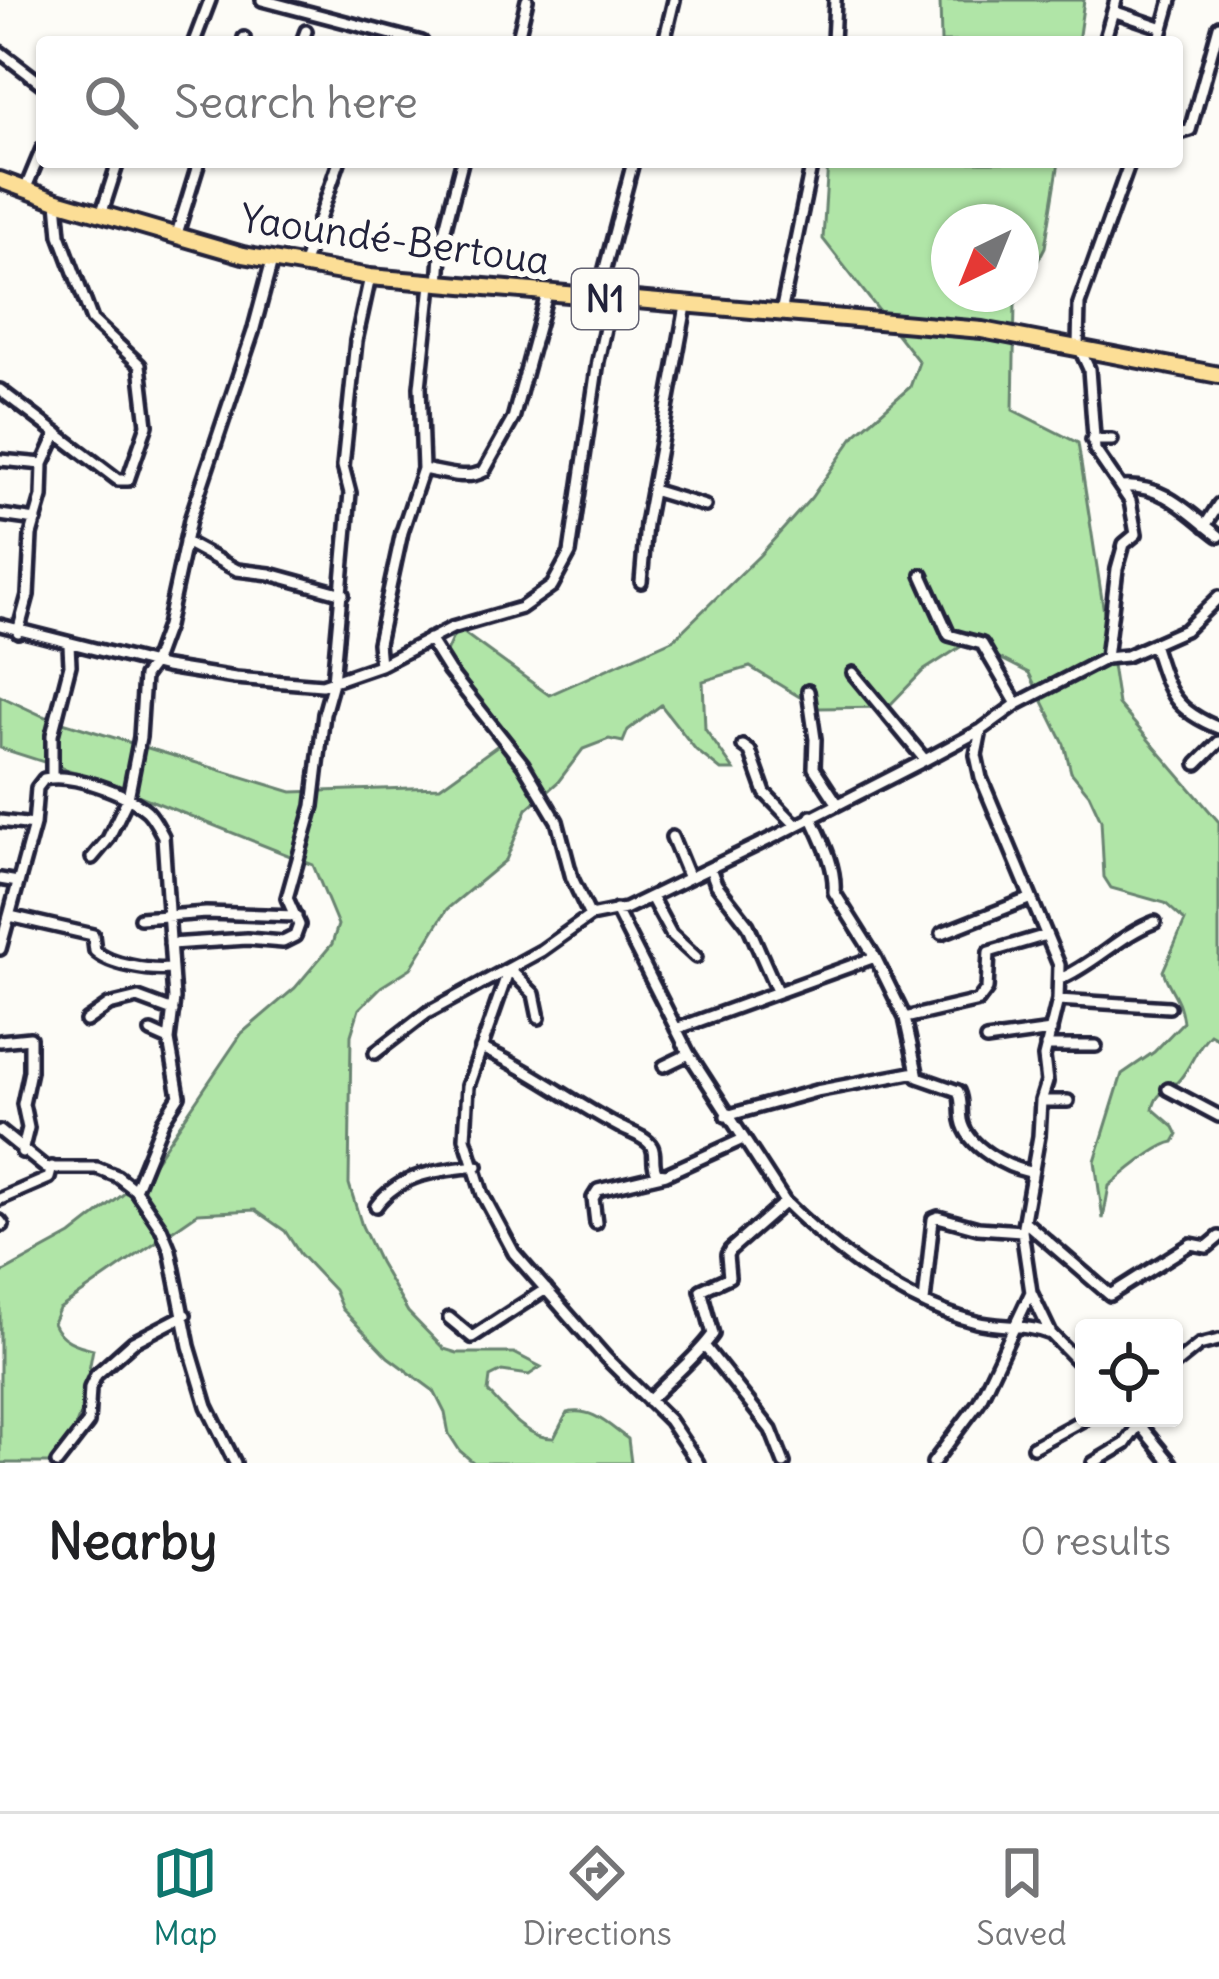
<!DOCTYPE html>
<meta charset="utf-8">
<style>
:root{--surface:#fff;--page:#f6f6f6;--text:#202124;--muted:#757577;--line:#e0e0e0;--accent:#0f766e}
body{margin:0;font-family:Delius,sans-serif;background:var(--page);color:var(--text)}
.controls{position:absolute;right:36px;bottom:36px;display:grid;overflow:hidden;border-radius:12px;box-shadow:0 3px 9px #0004}
.controls button{width:108px;height:108px;display:grid;place-items:center;padding:0;border:0;border-bottom:3px solid var(--line);background:var(--surface);color:var(--text);font:60px sans-serif}
.compass{position:absolute;left:931px;top:204px;width:108px;height:108px;border-radius:50%;background:var(--surface);box-shadow:0 3px 9px #0004;rotate:223deg}
.list{margin:0;padding:0;list-style:none}
h2{display:flex;justify-content:space-between;align-items:center;height:156px;margin:0;padding:0 48px;font-size:51px}
h2 small{font-size:39px;font-weight:400;color:var(--muted)}
.icon{flex:none;width:66px;height:66px;fill:none;stroke:currentColor;stroke-width:2;stroke-linecap:round;stroke-linejoin:round}
.map{position:relative;flex:none;width:1219px;height:1463px;overflow:hidden}
.search{position:absolute;background:var(--surface);box-shadow:0 3px 9px #0004;left:36px;right:36px;top:36px;height:132px;display:flex;align-items:center;gap:30px;box-sizing:border-box;padding:0 42px;border-radius:12px;color:var(--muted);font-size:45px}
.sheet{height:348px;background:var(--surface)}
nav{display:flex;justify-content:space-around;align-items:center;box-sizing:border-box;height:168px;border-top:3px solid var(--line);background:var(--surface);font-size:33px;color:var(--muted)}
nav a{display:grid;justify-items:center;gap:6px}
nav .on{color:var(--accent)}
.map>svg:first-child{display:block}
</style>
<div class="map">
<svg width="1219" height="1463" viewBox="0 0 1219 1463">
<rect width="100%" height="100%" fill="#fdfcf7"/>
<filter id="ink" filterUnits="userSpaceOnUse"><feTurbulence type="fractalNoise" baseFrequency=".00833" numOctaves="2"/><feDisplacementMap in="SourceGraphic" scale="24" xChannelSelector="R" yChannelSelector="G"/><feConvolveMatrix kernelMatrix="1 2 1 2 8 2 1 2 1" color-interpolation-filters="sRGB"/></filter>
<g filter="url(#ink)">
<path fill="#b0e5a7" stroke="#698471" stroke-width="3" d="M940 0H1084L1078 42H941Z
M828 162H1059L1045 247 1021 293V222H949V294H1020L1015 304 1013 410 1078 443 1118 704 1219 822V1039L1210 1034C1196 1047 1192 1065 1180 1079 1169 1093 1157 1089 1153 1109L1174 1127 1178 1135 1174 1142C1158 1144 1123 1174 1109 1186L1103 1219 1095 1161 1122 1074 1154 1052 1183 1022C1179 994 1171 994 1163 971L1185 921 1165 903 1111 888 1104 877 1101 820 1089 794 1071 772 1064 744 1029 673 968 642 923 671 888 707 818 708 750 667 703 681 705 729 734 770H721L696 750 661 705 628 730 623 742 609 739 583 749 558 782 527 809 506 860 447 909 411 968 381 987 359 1009 351 1035 349 1184 362 1226 379 1262 408 1312 444 1349 457 1353H514L541 1367 529 1375 502 1371 490 1377 488 1392C506 1410 526 1439 554 1438L567 1413C592 1407 608 1425 628 1439L631 1463H474L460 1451 449 1434 445 1413 434 1391 388 1357 342 1309 334 1290 300 1254 285 1231 255 1210 198 1213 59 1309 53 1323C60 1340 76 1345 93 1349L81 1412 70 1440 54 1463H0V1274L71 1235 143 1179 242 1033 295 988 332 944 338 925 313 865 100 780 0 748V696L43 716 292 792 440 787 501 743 440 665 457 628 549 695 674 639 760 555 811 498 856 434 910 387 919 362 823 239Z"/>
<g fill="none" stroke-linecap="round" stroke-linejoin="round">
<g stroke="#22223b" stroke-width="18">
<path id="minor" d="M262 0 422 42
M1116 0 1113 11 1163 28
M194 42 210 0
M243 42 244 38
M302 42 306 31
M517 42 527 0
M664 42 674 0
M833 42 835 0
M1104 42 1113 11
M1159 42 1171 0
M0 52 42 84
M1177 134 1190 130 1219 26
M25 190 42 149
M101 215 118 162
M176 237 199 162
M303 266 339 162
M439 285 442 240 462 162
M597 299 633 162
M781 313 812 162
M0 390 118 480H128L147 425 140 365 92 320 60 235 57 201
M1092 440H1112
M0 460 43 464
M423 469C442 472 467 481 484 471L513 419 547 294
M1122 487C1164 484 1188 513 1219 536
M652 490 705 506
M0 515 36 520
M1205 526 1219 504
M185 542 237 570 270 574 343 594
M922 575 949 635 982 644 1017 704
M641 582 646 524 686 306
M0 625 166 667 235 678 322 685 380 665 452 628 521 608 552 586 570 553 598 361 611 300
M18 632 28 595 31 535 42 497 43 464 57 433
M429 639 449 671 523 764 557 821 572 878 590 916
M1153 644C1168 690 1171 709 1219 728
M1106 658 1117 569 1124 544 1136 534 1130 501 1095 450 1089 369 1078 345 1079 304 1130 162
M380 665 378 643 402 532 423 469 420 387 431 284
M853 673 925 760
M808 691 815 739 814 768 837 803
M981 730 976 755 981 778 1059 965 1058 1000 1044 1057 1047 1082 1041 1101 1039 1136 1022 1231 1031 1292 1051 1334 1084 1368
M743 746 750 751 765 793 795 824
M1197 764 1219 742
M52 777V735L70 665 69 645
M811 816C822 840 836 866 834 892L875 957 905 1018 918 1077 958 1091C963 1102 960 1108 962 1120 967 1147 1006 1167 1030 1172
M0 821 34 825
M672 837 688 876
M92 858 108 839 128 798 140 737 144 676 153 664 167 626 190 520 253 332 272 261
M710 868 716 884 748 925 777 991
M0 879 18 882
M651 897 671 934 696 957
M616 910 689 1054 785 1202C838 1254 903 1303 976 1322 1001 1328 1027 1324 1051 1334
M10 916 93 935 95 951C110 965 150 971 170 969
M140 918 206 913 296 916
M942 933 1031 898
M170 944 247 939 283 942 295 936 299 925 287 898 313 806 324 714 333 682 350 493 343 466 356 341 370 277
M0 949 34 825 37 788 44 779C72 773 125 792 147 811 154 818 158 827 163 836L174 999 169 1040 179 1096 163 1121 135 1190
M509 969 468 1086 465 1138 483 1195 514 1253 606 1358 669 1420 698 1463
M509 969 534 994 539 1018
M1060 979C1095 964 1120 935 1155 922
M1058 1000 1169 1007
M905 1018 978 1001 987 989 989 952 1043 936
M86 1021 109 1005 138 998 173 1011
M676 1029 875 957
M151 1032 169 1040
M986 1040 1051 1031
M0 1041 30 1038V1071L23 1104 28 1128 22 1152
M1046 1046H1096
M481 1048C531 1070 572 1102 620 1127 629 1132 647 1137 652 1147 656 1156 651 1163 657 1173L666 1174
M375 1053 427 1013 541 951 590 916 625 909 774 837 925 760 981 730 1017 704 1106 658 1126 656 1185 630 1219 597
M664 1066 689 1054
M1168 1089 1219 1116
M1041 1101H1068
M726 1116 816 1091 916 1072
M0 1131 46 1168H97L117 1176 135 1190 161 1228 170 1250 189 1346 207 1406 235 1463
M0 1199 49 1178 52 1167
M376 1206C400 1173 440 1170 477 1166
M0 1221 3 1225
M1024 1221 1110 1295 1191 1244 1207 1247 1219 1237
M596 1223 593 1198 598 1190 666 1174 743 1139
M924 1302 933 1219 938 1217 978 1228 1022 1231
M449 1318 472 1337 546 1289
M706 1348 771 1430 784 1463
M1174 1365 1199 1345 1219 1340
M649 1401C670 1378 697 1357 713 1334L701 1290 729 1277 727 1255 730 1250 785 1202
M1134 1418 1171 1463
M1033 1447 1086 1418
M57 1463 88 1423 90 1388 96 1375 133 1342 185 1315
M933 1463 979 1402 1031 1292
M1093 1463 1125 1444 1139 1424"/>
</g>
<g stroke="#22223b" stroke-width="22">
<path id="highway" d="M0 180 57 201 243 255 370 277 982 330 1219 375"/>
</g>
<use href="#minor" stroke="#fdfcf7" stroke-width="9"/>
<use href="#highway" stroke="#fcde96" stroke-width="14"/>
</g>
</g>
<g text-anchor="middle" stroke-width="12" stroke-linejoin="round" paint-order="stroke">
<rect fill="#fdfcf7" stroke="#646373" stroke-width="3" x="572" y="269" width="66" height="60" rx="9"/>
<g font-size="36" font-weight="bold" fill="#22223b">
<text x="605" y="312">N1</text>
</g>
<g font-size="39" fill="#22223b" stroke="#fdfcf7">
<text transform="translate(395 239) rotate(8)" y="14">Yaoundé-Bertoua</text>
</g>
</g>
</svg>
<div class="controls">
<button><svg class="icon" aria-label="locate" viewBox="0 0 24 24"><circle cx="12" cy="12" r="6"/><path d="M12 2v4M12 18v4M2 12h4M18 12h4"/></svg></button>
</div>
<svg class="compass" viewBox="-18 -18 36 36"><path d="M0-13l5 13h-10z" fill="#e53935"/><path d="M0 13l5-13h-10z" fill="#757577"/></svg>
<div class="search"><svg class="icon" aria-label="search" viewBox="0 0 24 24"><circle cx="10" cy="10" r="6"/><path d="M15 15l6 6"/></svg>Search here</div>
</div>
<section class="sheet">
<h2>Nearby<small>0 results</small></h2>
<ul class="list">
</ul>
</section>
<nav>
<a class="on"><svg class="icon" aria-label="map" viewBox="0 0 24 24"><path d="M3 6l6-2 6 2 6-2v14l-6 2-6-2-6 2zM9 4v14M15 6v14"/></svg>Map</a>
<a><svg class="icon" aria-label="directions" viewBox="0 0 24 24"><path d="M12 3l9 9-9 9-9-9zM9 14v-3h6M13 9l2 2-2 2"/></svg>Directions</a>
<a><svg class="icon" aria-label="saved" viewBox="0 0 24 24"><path d="M7 4h10v16l-5-4-5 4z"/></svg>Saved</a>
</nav>
